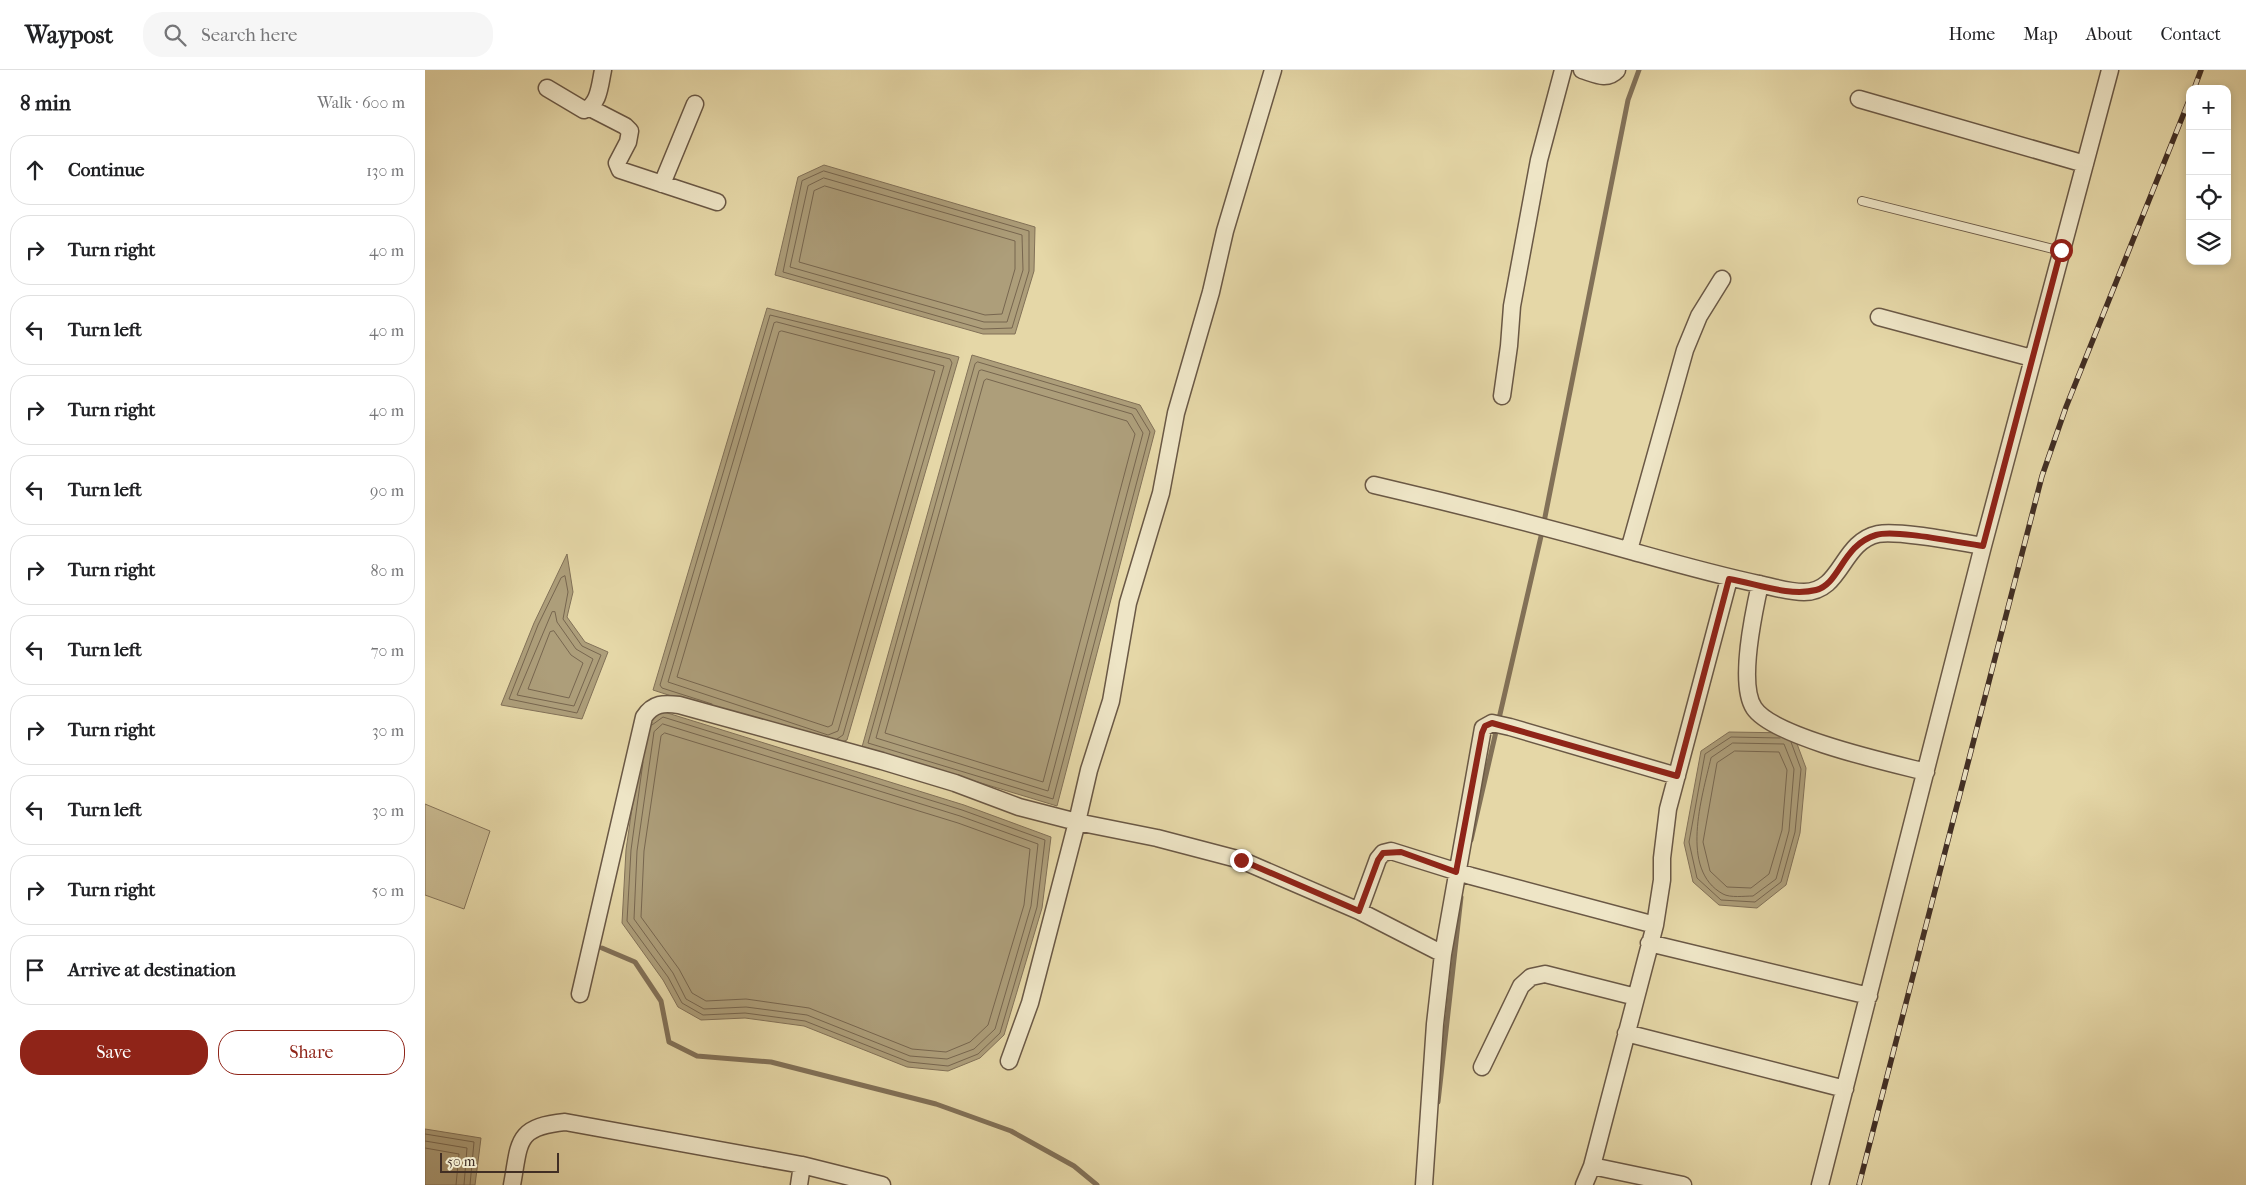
<!DOCTYPE html>
<meta charset="utf-8">
<style>
:root{--surface:#fff;--page:#f6f6f6;--text:#202124;--muted:#757577;--line:#e0e0e0;--accent:#8f2418}
body{margin:0;font-family:"IM FELL French Canon",serif;background:var(--page);color:var(--text)}
.controls{position:absolute;right:15px;top:15px;display:grid;overflow:hidden;border-radius:10px;box-shadow:0 2px 8px #0003}
.controls button{width:45px;height:45px;display:grid;place-items:center;padding:0;border:0;border-bottom:1px solid var(--line);background:var(--surface);color:var(--text);font:25px sans-serif}
.scale{position:absolute;left:15px;bottom:12px;width:119px;box-sizing:border-box;padding-left:5px;border:2px solid #412e24;border-top:0;font-size:14px;line-height:18px;white-space:nowrap;color:#412e24;-webkit-text-stroke:4px #eee5c6;paint-order:stroke}
.stop{position:absolute;width:15px;height:15px;margin:-11px;border:4px solid #8f2418;border-radius:50%;background:#fff}
.stop.end{background:#8f2418;border-color:#fff;box-shadow:0 1px 5px #0008}
.list{margin:0;padding:0;list-style:none}
h2{display:flex;justify-content:space-between;align-items:center;height:65px;margin:0;padding:0 20px;font-size:21px}
h2 small{font-size:16px;font-weight:400;color:var(--muted)}
.list li{display:grid;grid-template-columns:32px 1fr auto;gap:15px;align-items:center;box-sizing:border-box;height:70px;margin:0 10px 10px;padding:0 10px;border:1px solid var(--line);border-radius:20px}
.list b{display:block;font-size:19px;white-space:nowrap}
.list em{font-size:16px;font-style:normal;color:var(--muted)}
.actions{display:flex;gap:10px;padding:15px 20px}
.actions a{flex:1;padding:11px 0;border:1px solid var(--accent);border-radius:20px;text-align:center;font-size:18px;color:var(--accent)}
.actions .main{background:var(--accent);color:#fff}
.icon{flex:none;width:28px;height:28px;fill:none;stroke:currentColor;stroke-width:2;stroke-linecap:round;stroke-linejoin:round}
.map{position:relative;flex:none;width:1821px;height:1115px;overflow:hidden}
header{display:flex;align-items:center;gap:30px;box-sizing:border-box;height:70px;padding:0 25px;background:var(--surface);border-bottom:1px solid var(--line)}
header strong{font-size:24px}
nav{display:flex;gap:28px;margin-inline-start:auto;font-size:18px}
.search{width:350px;height:45px;background:var(--page);display:flex;align-items:center;gap:12px;box-sizing:border-box;padding:0 18px;border-radius:20px;color:var(--muted);font-size:19px}
main{display:flex}
aside{flex:1;background:var(--surface)}
.map>svg:first-child{display:block}
</style>
<header>
<strong>Waypost</strong>
<div class="search"><svg class="icon" aria-label="search" viewBox="0 0 24 24"><circle cx="10" cy="10" r="6"/><path d="M15 15l6 6"/></svg>Search here</div>
<nav><a>Home</a><a>Map</a><a>About</a><a>Contact</a></nav>
</header>
<main>
<aside>
<h2>8 min<small>Walk · 600 m</small></h2>
<ul class="list">
<li><svg class="icon" aria-label="ahead" viewBox="0 0 24 24"><path d="M12 20V5M6 11l6-6 6 6"/></svg><div><b>Continue</b></div><em>130 m</em></li>
<li><svg class="icon" aria-label="right" viewBox="0 0 24 24"><path d="M7 20v-9h11M14 6l5 5-5 5"/></svg><div><b>Turn right</b></div><em>40 m</em></li>
<li><svg class="icon" aria-label="left" viewBox="0 0 24 24"><path d="M17 20v-9H6M10 6l-5 5 5 5"/></svg><div><b>Turn left</b></div><em>40 m</em></li>
<li><svg class="icon" aria-label="right" viewBox="0 0 24 24"><path d="M7 20v-9h11M14 6l5 5-5 5"/></svg><div><b>Turn right</b></div><em>40 m</em></li>
<li><svg class="icon" aria-label="left" viewBox="0 0 24 24"><path d="M17 20v-9H6M10 6l-5 5 5 5"/></svg><div><b>Turn left</b></div><em>90 m</em></li>
<li><svg class="icon" aria-label="right" viewBox="0 0 24 24"><path d="M7 20v-9h11M14 6l5 5-5 5"/></svg><div><b>Turn right</b></div><em>80 m</em></li>
<li><svg class="icon" aria-label="left" viewBox="0 0 24 24"><path d="M17 20v-9H6M10 6l-5 5 5 5"/></svg><div><b>Turn left</b></div><em>70 m</em></li>
<li><svg class="icon" aria-label="right" viewBox="0 0 24 24"><path d="M7 20v-9h11M14 6l5 5-5 5"/></svg><div><b>Turn right</b></div><em>30 m</em></li>
<li><svg class="icon" aria-label="left" viewBox="0 0 24 24"><path d="M17 20v-9H6M10 6l-5 5 5 5"/></svg><div><b>Turn left</b></div><em>30 m</em></li>
<li><svg class="icon" aria-label="right" viewBox="0 0 24 24"><path d="M7 20v-9h11M14 6l5 5-5 5"/></svg><div><b>Turn right</b></div><em>50 m</em></li>
<li><svg class="icon" aria-label="arrive" viewBox="0 0 24 24"><path d="M6 21V4h12l-3 4 3 4H6"/></svg><div><b>Arrive at destination</b></div></li>
</ul>
<div class="actions"><a class="main">Save</a><a>Share</a></div>
</aside>
<div class="map">
<svg width="1821" height="1115" viewBox="0 0 1821 1115">
<rect width="100%" height="100%" fill="#e5d7a7"/>
<filter id="stains"><feTurbulence type="fractalNoise" baseFrequency=".004" numOctaves="4"/><feColorMatrix values="0 0 0 0 .2 0 0 0 0 .09 0 0 0 0 .02 0 0 0 .5 -.17"/></filter>
<radialGradient id="worn" r=".72"><stop offset=".6" stop-color="#630" stop-opacity="0"/><stop offset="1" stop-color="#630" stop-opacity=".3"/></radialGradient>
<path fill="#c9ba91" stroke="#85745a" d="M0 734 65 761 39 839 0 825Z"/>
<path fill="#ad9e7a" stroke="#827158" d="M399 95 610 157 609 201 590 264H558L350 205 373 107Z
M342 238 534 287 422 670 403 677 228 620Z
M547 285 715 335 730 361 632 736 437 677Z
M142 484 148 522 142 547 160 572 183 582 157 649 76 635 109 553Z
M236 641 539 735 626 767 617 838 579 965 555 988 523 1001 482 997 379 956 320 948 276 950 253 937 238 910 197 853 201 780 219 655Z
M1304 662 1368 663 1381 698 1375 763 1361 815 1332 838 1294 835 1268 812 1259 773 1276 681Z
M0 1059 56 1068 50 1115H0Z"/>
<g fill="none" stroke-linecap="round" stroke-linejoin="round">
<path stroke="#77664f" stroke-width="1" d="M399 101 604 161V201L587 258 558 259 358 202 377 111Z
M399 108 597 165 598 200 582 252H559L365 197 383 116Z
M400 116 590 171V199L577 244 560 245 374 192 389 121Z
M352 252 519 296 413 661 403 665 243 612 349 253Z
M357 261 510 301 407 655 403 657 252 607 354 262Z
M553 292 711 339 725 362 628 729 443 673 550 294Z
M557 300 707 344 718 363 623 721 451 668 554 301Z
M562 309 702 351 710 364 618 712 460 663 559 311Z
M140 506 143 522 138 549 157 576 176 585 152 643 84 629 113 555 136 508Z
M130 542 132 552 151 579 168 589 149 636 92 625 127 542Z
M129 561 146 585 158 593 144 628 103 619 125 562Z
M287 634 237 618 235 615 345 245 525 289 527 293 418 665 412 669
M238 654 535 746 613 774 606 836 570 959 549 979 522 989 485 986 382 945 321 937 279 939 261 929 248 903 209 849 212 781 229 662Z
M240 663 533 753 605 779 599 835 563 955 545 972 521 982 487 979 384 938 321 929 281 931 267 923 254 899 216 847 219 781 236 666Z
M1355 668 1306 667 1280 684 1264 772 1272 808 1296 830 1330 832 1356 812 1370 762 1376 699 1366 672
M1308 673 1359 674 1369 699 1364 761 1351 809 1328 826C1320 826 1305 828 1298 824 1254 800 1277 727 1286 688Z
M1310 681 1354 682 1362 700 1357 760 1344 804 1326 818 1302 817 1285 801 1278 772 1292 693Z
M218 692 206 780 202 851 243 907 257 933 278 945 320 943 380 951 484 992 523 996 553 984 575 963 612 837 620 770 537 740 238 647 227 655
M0 1064 49 1072 45 1115
M0 1071 42 1078 39 1115
M0 1078 34 1084 31 1115"/>
<path stroke="#827158" stroke-width="5" d="M1046 770 1117 462 1203 30 1214 0
M177 878 210 892 236 931 244 972 272 986 346 992 511 1034 586 1061 649 1096 672 1115
M1013 1032 1036 827"/>
<g stroke="#6a5845" stroke-width="10">
<path id="lane" d="M1437 131 1636 181"/>
</g>
<g stroke="#6a5845" stroke-width="19">
<path id="street" d="M1157 0C1170 4 1182 11 1192 0
M122 18 159 40C174 36 175 14 178 0
M1434 29 1660 94
M165 38 200 56 205 61 203 72 192 93 195 100 292 132
M237 114 270 34
M1454 247 1607 288
M1077 326 1084 276 1087 236 1114 90 1138 0
M949 415C1035 435 1121 457 1206 481 1249 493 1291 505 1334 514 1349 517 1363 522 1379 522 1417 522 1416 472 1453 464 1474 460 1533 472 1558 476
M1204 480 1260 280 1274 246 1297 209
M1335 514C1329 541 1313 614 1329 638 1348 667 1465 693 1501 702
M934 841 953 789 958 783 966 781 1046 806 1230 855
M1224 873 1444 926
M155 924 219 647C228 633 239 633 254 635L457 691 530 713 594 737 652 752 664 700 686 631 703 533 736 423 751 343 786 222 800 161 848 0
M1201 963 1420 1019
M584 991 605 933 652 752 732 768 816 790 934 841 1018 884
M1057 997 1096 916 1106 907 1120 904 1211 927
M1167 1096 1258 1115
M87 1115C95 1072 90 1057 140 1052L377 1095 457 1115
M374 1115 377 1095
M999 1115 1010 954 1018 884 1058 658 1067 653 1085 657 1252 706
M1159 1115 1167 1096 1230 855 1237 810V788L1243 739 1304 509
M1395 1115 1558 476 1685 0"/>
</g>
<use href="#lane" stroke="#eee5c6" stroke-width="8"/>
<use href="#street" stroke="#eee5c6" stroke-width="16"/>
<g stroke="#412e24" stroke-width="5.5">
<path id="rail" d="M1769 19 1776 0
M1434 1115 1617 406 1641 337 1765 28"/>
</g>
<use href="#rail" stroke="#eee5c6" stroke-width="4" stroke-dasharray="11" stroke-linecap="butt"/>
</g>
<g fill="none" stroke-linecap="round" stroke-linejoin="round">
<path stroke="#8f2418" stroke-width="6" d="M816 790 934 841 953 790 958 783 976 782 1031 802 1057 663 1060 656 1067 653 1252 706 1304 509C1330 513 1364 527 1391 520 1415 514 1417 475 1451 465 1470 459 1535 473 1558 476L1636 180"/>
</g>
<rect width="100%" height="100%" filter="url(#stains)"/>
<rect width="100%" height="100%" fill="url(#worn)"/>
</svg>
<div class="controls">
<button>+</button>
<button>−</button>
<button><svg class="icon" aria-label="locate" viewBox="0 0 24 24"><circle cx="12" cy="12" r="6"/><path d="M12 2v4M12 18v4M2 12h4M18 12h4"/></svg></button>
<button><svg class="icon" aria-label="layers" viewBox="0 0 24 24"><path d="M12 4l9 5-9 5-9-5zM3 14l9 5 9-5"/></svg></button>
</div>
<div class="scale">50 m</div>
<div class="stop" style="left:1636px;top:180px"></div>
<div class="stop end" style="left:816px;top:790px"></div>
</div>
</main>
